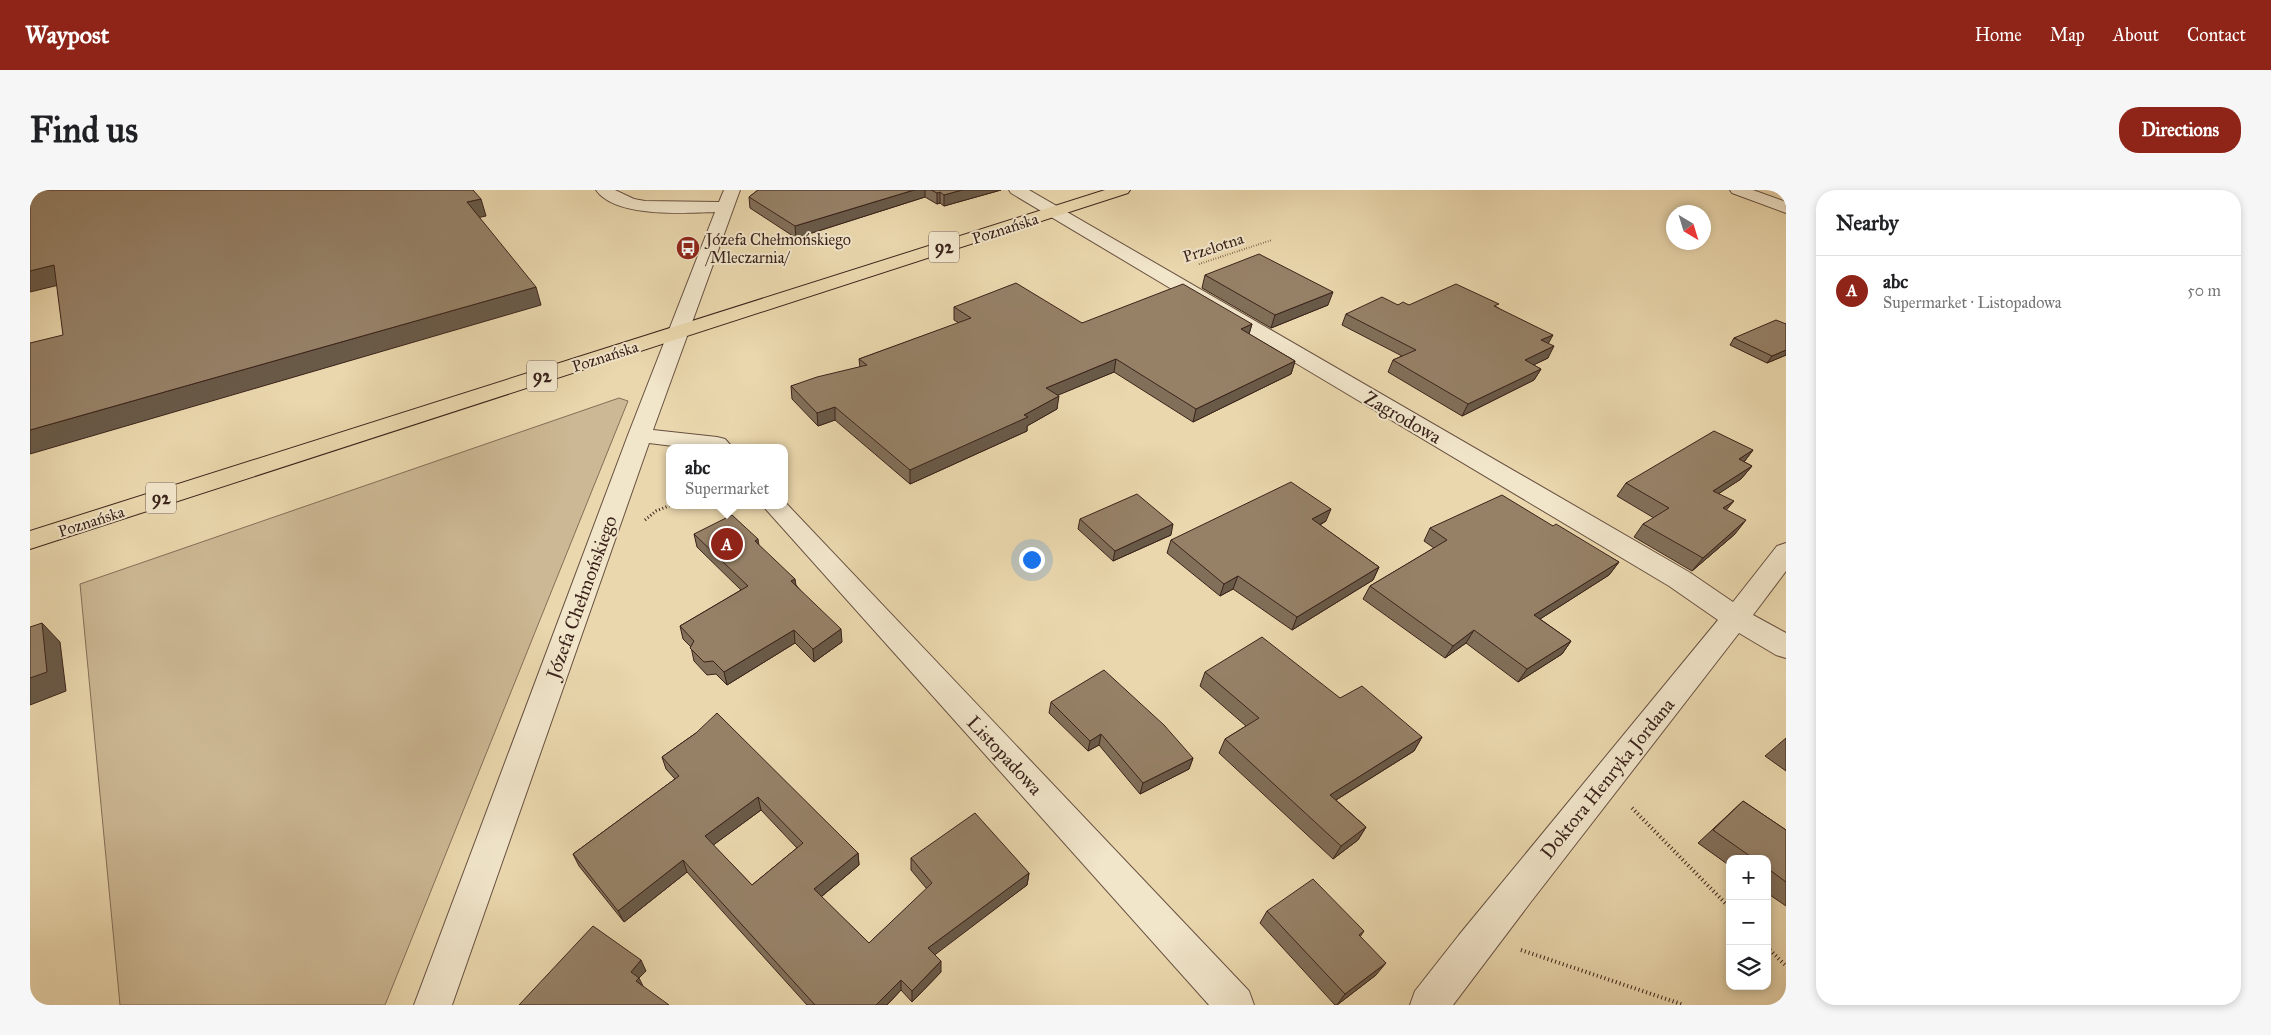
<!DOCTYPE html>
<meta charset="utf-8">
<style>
:root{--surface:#fff;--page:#f6f6f6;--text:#202124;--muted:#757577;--line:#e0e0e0;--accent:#8f2418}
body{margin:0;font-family:"IM FELL Great Primer",serif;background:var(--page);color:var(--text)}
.controls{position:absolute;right:15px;bottom:15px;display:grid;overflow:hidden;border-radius:10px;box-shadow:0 2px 8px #0003}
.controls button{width:45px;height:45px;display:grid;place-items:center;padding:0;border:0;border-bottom:1px solid var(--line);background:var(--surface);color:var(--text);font:25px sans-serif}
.compass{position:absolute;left:1636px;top:15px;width:45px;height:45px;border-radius:50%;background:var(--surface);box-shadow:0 2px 8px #0003;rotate:142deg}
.you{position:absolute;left:1001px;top:369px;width:18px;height:18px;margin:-12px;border:4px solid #fff;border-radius:50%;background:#1a73e8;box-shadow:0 0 0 8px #1a73e833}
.badge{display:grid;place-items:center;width:32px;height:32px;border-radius:50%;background:var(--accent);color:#fff;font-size:16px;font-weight:700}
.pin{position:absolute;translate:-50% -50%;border:2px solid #fff;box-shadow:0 1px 5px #0006}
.popup{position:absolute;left:636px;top:254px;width:122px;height:65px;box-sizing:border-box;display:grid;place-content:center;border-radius:10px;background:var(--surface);filter:drop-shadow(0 1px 4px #0005);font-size:16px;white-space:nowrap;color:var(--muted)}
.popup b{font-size:19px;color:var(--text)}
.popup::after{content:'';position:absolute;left:50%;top:100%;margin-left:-10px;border:10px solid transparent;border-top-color:var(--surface)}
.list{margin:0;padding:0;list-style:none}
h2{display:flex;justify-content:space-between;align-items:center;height:65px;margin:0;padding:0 20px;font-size:21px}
h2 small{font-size:16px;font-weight:400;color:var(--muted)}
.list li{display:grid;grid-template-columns:32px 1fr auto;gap:15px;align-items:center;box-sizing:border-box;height:70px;padding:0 20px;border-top:1px solid var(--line)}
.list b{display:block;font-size:19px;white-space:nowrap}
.list p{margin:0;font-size:16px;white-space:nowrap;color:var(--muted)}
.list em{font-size:16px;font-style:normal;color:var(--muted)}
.icon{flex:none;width:28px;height:28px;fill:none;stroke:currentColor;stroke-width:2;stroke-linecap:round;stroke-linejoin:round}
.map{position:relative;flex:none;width:1756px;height:815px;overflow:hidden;border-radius:20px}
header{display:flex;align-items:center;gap:30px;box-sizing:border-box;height:70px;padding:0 25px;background:var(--accent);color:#fff}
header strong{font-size:24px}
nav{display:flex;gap:28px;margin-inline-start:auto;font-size:18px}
.intro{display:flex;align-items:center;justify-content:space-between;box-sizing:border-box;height:120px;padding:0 30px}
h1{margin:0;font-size:35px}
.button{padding:12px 22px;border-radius:20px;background:var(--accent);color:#fff;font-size:18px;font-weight:700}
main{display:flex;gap:30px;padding:0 30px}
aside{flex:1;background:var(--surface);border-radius:20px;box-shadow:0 2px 8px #0003}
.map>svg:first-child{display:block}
</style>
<header>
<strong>Waypost</strong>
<nav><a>Home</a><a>Map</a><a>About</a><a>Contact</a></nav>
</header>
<div class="intro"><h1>Find us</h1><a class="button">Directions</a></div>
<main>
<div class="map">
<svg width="1756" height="815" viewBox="0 0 1756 815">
<rect width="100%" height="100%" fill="#ead7ad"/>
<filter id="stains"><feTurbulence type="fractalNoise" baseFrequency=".004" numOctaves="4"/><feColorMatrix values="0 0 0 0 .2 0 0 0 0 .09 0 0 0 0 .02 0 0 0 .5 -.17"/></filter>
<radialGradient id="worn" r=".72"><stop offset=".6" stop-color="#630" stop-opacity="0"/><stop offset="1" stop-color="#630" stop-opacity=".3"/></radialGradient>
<path fill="#ccb894" stroke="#846e58" d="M589 208 598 211 355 815H90L50 394Z"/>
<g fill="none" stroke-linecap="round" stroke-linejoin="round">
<g stroke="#675040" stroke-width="2">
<path id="minor" d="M566 0H585L604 9 615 11 689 12 694 0H710L623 240 687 247 695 249 703 258H659L619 253 422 815H384L598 245 685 22C655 23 585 28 566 0Z
M979 0H999L1659 382 1703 412 1747 356 1756 353V381L1723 425 1756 443V468L1746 465 1709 443 1500 713 1423 815H1380L1385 801 1429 745 1688 430 1639 396 981 3Z
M1700 0H1723L1756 12V23L1702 3Z
M754 311 1219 801 1224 815H1179L732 315H754Z"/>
</g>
<g stroke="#3b231b" stroke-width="2">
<path id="major" d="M1075 0H1100L1098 3 0 359V341Z"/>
</g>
<path stroke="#3b231b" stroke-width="2" stroke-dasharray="0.5 2" stroke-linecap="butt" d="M1169 74 1242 50"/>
<path stroke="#3b231b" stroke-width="3" stroke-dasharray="1 2.5" stroke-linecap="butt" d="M615 330 626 321 641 315"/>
<path stroke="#3b231b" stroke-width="4" stroke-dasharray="1 3" stroke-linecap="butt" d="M1602 618 1700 718
M1737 757 1756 776
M1491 760 1654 815"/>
<use href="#minor" fill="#f1e5ca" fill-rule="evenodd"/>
<use href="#major" fill="#ead7ad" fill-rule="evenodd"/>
</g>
<path fill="#816f59" stroke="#3b231b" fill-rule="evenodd" d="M728 0H971L914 16 910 13 907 14 895 7 766 48 720 18 719 7Z
M1175 85 1298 115 1241 138 1172 98Z
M1368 115 1467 117 1519 154 1518 168 1503 175 1511 179 1504 190 1432 226 1358 182 1363 170 1372 166 1312 135 1316 124Z
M924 117 1052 133 1222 134 1219 144 1265 171 1261 184 1163 232 1084 182 1027 205V219L997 236V241L880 294 805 230 788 236 762 209 761 196 830 177 829 169 929 133 924 130Z
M1756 134V165L1737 173 1700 155 1704 148Z
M1723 260 1714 272 1722 276 1711 289 1689 303 1705 344 1662 381 1604 347 1613 334 1624 328 1587 306 1596 293Z
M1050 329 1141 345 1083 371 1048 339Z
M1296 331 1290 335 1349 377 1343 390 1262 440 1203 399 1190 406 1137 363 1141 350Z
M1523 336 1589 372 1579 385 1510 429 1541 451 1532 464 1488 492 1436 453 1415 468 1333 409 1340 396 1404 358 1394 351 1400 338Z
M664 344 729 356 766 395 812 452 784 472 765 453 697 495 686 484 677 485 664 471 661 457 653 449 650 436 711 400 667 357Z
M1175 482 1310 508 1392 547 1384 561 1306 610 1336 637 1328 650 1303 669 1189 563 1195 549 1216 536 1170 496Z
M1021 512 1163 568 1159 579 1110 604 1069 555 1058 561 1019 523Z
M666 543 828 663 829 675 791 707 839 753 897 699 881 680V668L999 683 997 695 904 764 911 782 882 812 871 800 857 815H777L657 682 594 732 549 676 543 664 645 589 636 579 632 567ZM731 620 767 658 722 695 683 655Z
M1756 548V581L1735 566Z
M1713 611 1756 640V716L1737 703V669H1700V676L1668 653Z
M1237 721 1334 741 1330 747 1346 785 1307 815H1305L1230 733Z"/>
<path fill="#695a48" stroke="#3b231b" d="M884 0H895V7L766 48 765 36Z
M932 0H971L914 16V5Z
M910 2V13L907 14V3Z
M451 9 456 26 442 29 437 12Z
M24 75 37 93 0 102V81Z
M506 97 511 115 0 264V240Z
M1303 102 1298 115 1241 138 1245 125Z
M1222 134 1218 147 1211 139Z
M1523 145 1517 156 1511 150Z
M1524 156 1518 168 1489 182 1495 170Z
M1756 160V165L1737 173 1742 166Z
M1086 169 1084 182 1014 211 1016 198Z
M1265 171 1261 184 1163 232 1166 219Z
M1511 179 1504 190 1432 226 1438 214Z
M1029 206 1027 219 997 236V241L880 294V280L994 225Z
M805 217V230L788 236 787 223Z
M1723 260 1713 273 1709 269Z
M1722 276 1711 289 1673 314 1683 301Z
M1704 311 1693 324V318Z
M1301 319 1296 331 1277 341 1282 329Z
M1716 330 1705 344 1662 381 1673 368Z
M1143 334 1141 345 1083 371 1085 361Z
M728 349 730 362 725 351Z
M1589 372 1579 385 1496 438 1504 425Z
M1349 377 1343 390 1262 440 1267 427Z
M1208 386 1203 399 1190 406 1194 394Z
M765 389 767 402 761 391Z
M12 433 30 452 36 501 0 515V488Z
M811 439 812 452 784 472 783 459Z
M764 440 765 453 697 495 694 482Z
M1444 440 1436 453 1415 468 1423 456Z
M1541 451 1532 464 1488 492 1497 479Z
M1071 544 1069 555 1058 561 1060 551Z
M1392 547 1384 561 1293 618 1300 605Z
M1163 568 1159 579 1110 604 1113 593Z
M728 607 731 620 678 659 675 646Z
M1336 637 1328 650 1303 669 1311 656Z
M828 663 829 675 786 711 784 699Z
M653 670 657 682 594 732 588 721Z
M999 683 997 695 898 770V758Z
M611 770 616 781 609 788 614 798 611 801 601 782Z
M911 771V782L882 812V801Z
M1356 773 1346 785 1307 815 1315 804Z
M871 790V800L857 815H846Z"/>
<path fill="#968167" stroke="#3b231b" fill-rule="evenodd" d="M0 0H443L451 9 437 12 506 97 0 240V153L33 145 24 75 0 81Z
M728 0H884L765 36 719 7Z
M901 0H932L914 5 910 2 907 3Z
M1229 64 1303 102 1245 125 1175 85Z
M986 93 1052 133 1153 94 1222 134 1211 139 1265 171 1166 219 1086 169 1016 198 1029 206 994 225 998 227 880 280 805 217 787 223 761 196 787 187 837 175 829 169 941 128 924 117Z
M1426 94 1469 114 1464 116 1523 145 1511 150 1524 156 1495 170 1511 179 1438 214 1363 170 1386 160 1316 124 1352 107 1368 115 1373 112 1379 115Z
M1746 130 1756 134V160L1742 166 1704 148Z
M1684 241 1723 260 1709 269 1722 276 1683 301 1704 311 1693 318 1716 330 1673 368 1613 334 1639 318 1596 293Z
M1261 292 1301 319 1282 329 1349 377 1267 427 1208 386 1194 394 1141 350Z
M1107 304 1143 334 1085 361 1050 329Z
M1472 305 1523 336 1526 334 1589 372 1504 425 1541 451 1497 479 1444 440 1423 456 1340 396 1417 350 1400 338Z
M702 325 728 349 725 351 765 389 761 391 811 439 783 459 764 440 694 482 683 471 674 472 660 458 664 451 650 436 718 396 664 344Z
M12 433 17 482 0 488V437Z
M1232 447 1310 508 1332 496 1392 547 1300 605 1336 637 1311 656 1195 549 1229 528 1175 482Z
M1074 480 1134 535 1163 568 1113 593 1071 544 1060 551 1021 512Z
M687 523 828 663 784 699 839 753 902 693 881 668 945 623 999 683 898 758 911 771 882 801 871 790 846 815H785L653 670 588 721 543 664 649 586 632 567 666 543ZM728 607 773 653 722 695 675 646Z
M1713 611 1756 640V692L1737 678V669H1724L1683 640Z
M1283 689 1334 741 1329 745 1356 773 1315 804 1237 721Z
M563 736 611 770 601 782 609 788 606 791 639 815H489Z"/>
<defs>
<g id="bus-disc" transform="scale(1.25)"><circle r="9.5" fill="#8f2418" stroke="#f1e5ca"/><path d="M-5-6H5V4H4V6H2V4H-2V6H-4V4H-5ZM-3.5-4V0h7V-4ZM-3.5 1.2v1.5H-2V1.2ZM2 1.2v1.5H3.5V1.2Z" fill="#fff"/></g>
</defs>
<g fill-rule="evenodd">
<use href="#bus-disc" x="658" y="58"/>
</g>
<g text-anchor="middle" stroke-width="4" stroke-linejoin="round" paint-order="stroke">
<g font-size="16" fill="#3b231b" stroke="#f1e5ca">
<text transform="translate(975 38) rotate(-18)" y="6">Poznańska</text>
<text transform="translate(1183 57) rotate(-18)" y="6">Przelotna</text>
<text transform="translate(575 166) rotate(-18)" y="6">Poznańska</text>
<text transform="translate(61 331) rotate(-18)" y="6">Poznańska</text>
</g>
<g font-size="16" fill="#3b231b" stroke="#f1e5ca" text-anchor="start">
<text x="676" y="55">Józefa Chełmońskiego<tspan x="676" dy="18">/Mleczarnia/</tspan></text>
</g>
<g fill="#f1e5ca" stroke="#725d50" stroke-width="1">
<rect x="899" y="41.5" width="30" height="31" rx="4"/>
<rect x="497" y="170.5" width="30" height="31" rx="4"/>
<rect x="116" y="292.5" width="30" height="31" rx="4"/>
</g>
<g font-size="18" font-weight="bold" fill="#3b231b">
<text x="914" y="63">92</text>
<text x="512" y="192">92</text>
<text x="131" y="314">92</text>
</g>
<g font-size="19" fill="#3b231b" stroke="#f1e5ca">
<text transform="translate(1373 227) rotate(30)" y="7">Zagrodowa</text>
<text transform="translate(551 407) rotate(-70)" y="7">Józefa Chełmońskiego</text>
<text transform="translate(975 565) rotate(47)" y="7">Listopadowa</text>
<text transform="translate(1577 588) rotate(-51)" y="7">Doktora Henryka Jordana</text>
</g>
</g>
<rect width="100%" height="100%" filter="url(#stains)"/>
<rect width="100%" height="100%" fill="url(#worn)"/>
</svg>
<div class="controls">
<button>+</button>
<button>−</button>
<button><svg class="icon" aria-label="layers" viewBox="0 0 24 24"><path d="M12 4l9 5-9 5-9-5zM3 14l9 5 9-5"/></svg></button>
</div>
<svg class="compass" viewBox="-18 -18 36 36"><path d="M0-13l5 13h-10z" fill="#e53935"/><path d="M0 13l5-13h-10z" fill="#757577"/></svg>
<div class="you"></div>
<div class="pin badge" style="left:697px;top:354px">A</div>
<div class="popup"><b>abc</b>Supermarket</div>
</div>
<aside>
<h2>Nearby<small></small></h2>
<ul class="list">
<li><span class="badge">A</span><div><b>abc</b><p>Supermarket · Listopadowa</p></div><em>50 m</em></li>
</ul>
</aside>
</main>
